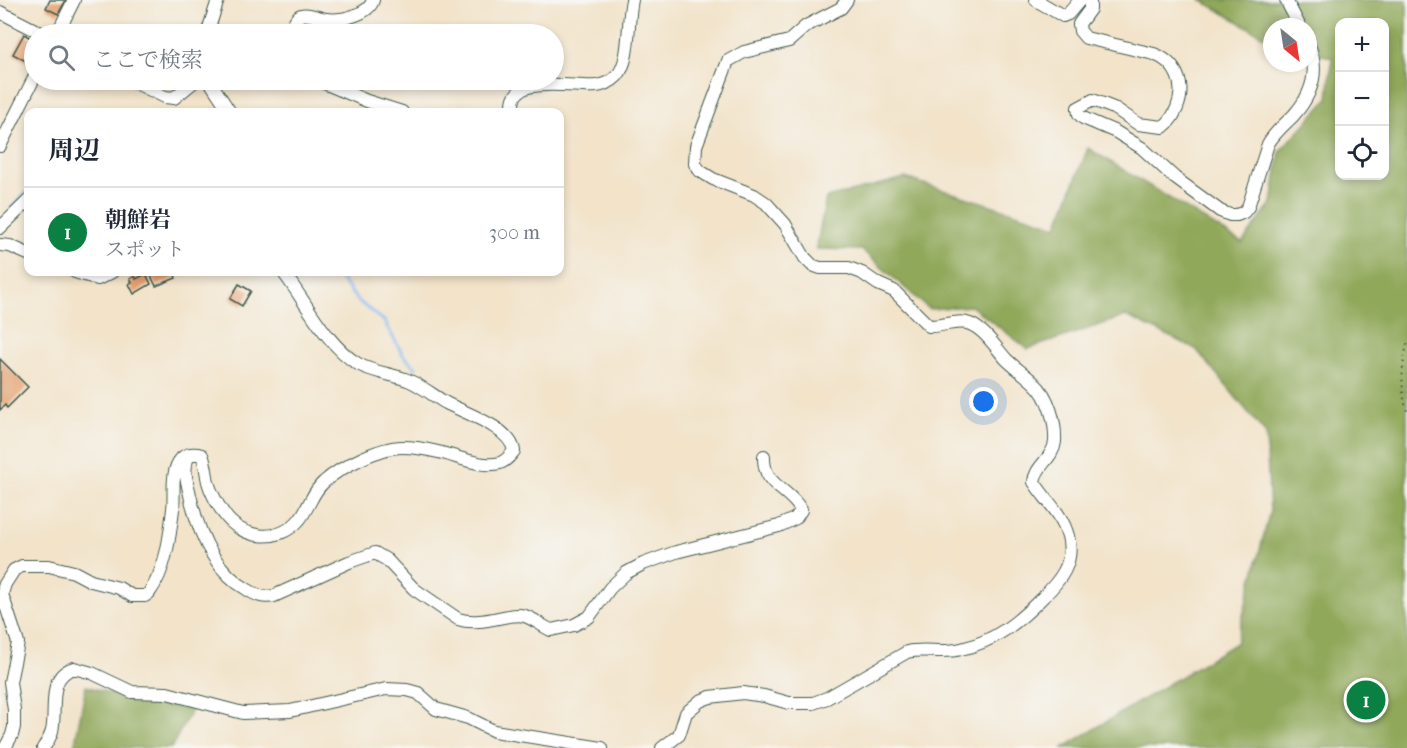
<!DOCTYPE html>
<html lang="ja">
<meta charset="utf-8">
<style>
:root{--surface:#fff;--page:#f6f6f7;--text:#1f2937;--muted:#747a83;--line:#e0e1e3;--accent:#0b8043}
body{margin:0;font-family:"IM FELL French Canon","Noto Serif JP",serif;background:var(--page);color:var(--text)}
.controls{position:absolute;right:18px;top:18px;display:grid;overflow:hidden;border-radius:12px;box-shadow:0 3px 9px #0003}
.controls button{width:54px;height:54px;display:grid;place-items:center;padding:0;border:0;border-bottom:2px solid var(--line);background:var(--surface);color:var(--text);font:30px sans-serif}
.compass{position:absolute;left:1263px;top:18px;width:54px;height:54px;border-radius:50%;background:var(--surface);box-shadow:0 3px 9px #0003;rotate:150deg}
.you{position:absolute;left:984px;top:402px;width:21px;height:21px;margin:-15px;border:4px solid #fff;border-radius:50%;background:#1a73e8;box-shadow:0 0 0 9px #1a73e833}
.badge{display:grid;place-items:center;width:39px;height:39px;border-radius:50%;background:var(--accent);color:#fff;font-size:20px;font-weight:700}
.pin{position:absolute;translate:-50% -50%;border:3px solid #fff;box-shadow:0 2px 6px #0006}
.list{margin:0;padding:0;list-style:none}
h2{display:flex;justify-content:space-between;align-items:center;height:78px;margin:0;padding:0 24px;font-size:26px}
h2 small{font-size:20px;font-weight:400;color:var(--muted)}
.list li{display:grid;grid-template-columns:39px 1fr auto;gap:18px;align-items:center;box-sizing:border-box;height:90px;padding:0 24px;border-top:2px solid var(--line)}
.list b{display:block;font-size:22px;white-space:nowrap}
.list p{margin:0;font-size:20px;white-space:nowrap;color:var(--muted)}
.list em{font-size:20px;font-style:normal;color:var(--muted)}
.icon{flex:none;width:33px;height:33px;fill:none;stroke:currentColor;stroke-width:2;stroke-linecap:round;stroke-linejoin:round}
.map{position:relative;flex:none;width:1407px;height:748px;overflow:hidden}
.search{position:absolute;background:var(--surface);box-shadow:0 3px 9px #0003;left:24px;top:24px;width:540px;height:66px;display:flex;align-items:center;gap:15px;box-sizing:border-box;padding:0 21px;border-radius:33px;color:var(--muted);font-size:22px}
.panel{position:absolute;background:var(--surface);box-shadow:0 3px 9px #0003;left:24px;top:108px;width:540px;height:168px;border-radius:12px}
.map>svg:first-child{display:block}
</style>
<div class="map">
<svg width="1407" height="748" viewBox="0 0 1407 748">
<rect width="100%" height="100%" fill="#f6f6f2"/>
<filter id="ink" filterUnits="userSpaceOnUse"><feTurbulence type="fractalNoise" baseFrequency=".0167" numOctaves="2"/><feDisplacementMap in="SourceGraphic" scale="12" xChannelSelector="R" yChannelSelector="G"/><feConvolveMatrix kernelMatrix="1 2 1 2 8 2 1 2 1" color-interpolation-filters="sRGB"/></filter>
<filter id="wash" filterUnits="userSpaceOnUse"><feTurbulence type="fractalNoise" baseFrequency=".008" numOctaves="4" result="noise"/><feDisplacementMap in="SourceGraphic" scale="24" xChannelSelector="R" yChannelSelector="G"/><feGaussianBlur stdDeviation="1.35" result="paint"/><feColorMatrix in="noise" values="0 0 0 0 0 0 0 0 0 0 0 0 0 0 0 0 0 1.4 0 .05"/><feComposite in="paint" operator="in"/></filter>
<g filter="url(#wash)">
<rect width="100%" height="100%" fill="#f2e3c9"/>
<path fill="#90a85a" stroke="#587247" stroke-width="1.5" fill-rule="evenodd" d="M1201 0H1407V748H1063L1236 643 1270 511 1266 434 1196 349 1126 316 1028 349 971 306 929 309 862 250 816 249 826 198 905 178 1057 226 1088 148 1242 243 1272 203 1280 151 1328 99 1332 57 1308 52V27H1272V41ZM1340 22H1384V176H1340Z
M86 686 132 700 192 709 171 748H74Z"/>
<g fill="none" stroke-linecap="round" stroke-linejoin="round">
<path stroke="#87b8f4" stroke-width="3" d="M11 209 28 191
M335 272 358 301 384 321 403 355 416 368"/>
</g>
<g id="blocks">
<path fill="#e4a170" d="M50 0H66L58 14 46 8Z
M24 34 34 40V59L31 64 13 54Z
M152 272H174L176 278 156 286 150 274Z
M146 274 151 284 134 294 129 284 132 282 130 279 135 276 136 279Z
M239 284 251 291 242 306 230 299Z
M0 359 28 387 7 408 5 405 0 410Z"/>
</g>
</g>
<g filter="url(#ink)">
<use href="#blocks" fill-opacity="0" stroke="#3f564a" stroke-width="1.5"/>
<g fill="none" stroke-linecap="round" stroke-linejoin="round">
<g stroke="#3f564a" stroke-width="14">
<path id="street" d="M1036 0 1063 16 1068 14 1080 0
M1090 0V9L1079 24 1080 31 1086 38 1154 54C1177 63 1186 85 1177 108 1173 116 1170 122 1163 127L1138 124 1116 109 1093 100 1078 108 1079 114 1083 118 1116 132 1142 148 1175 178 1220 211 1230 215H1237L1244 212 1248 207 1268 144C1274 133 1284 125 1293 116 1313 94 1320 70 1308 43
M1286 0 1300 27
M0 12 43 34
M57 34 74 0
M207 34 218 0
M291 34C296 6 307 15 326 19 340 21 369 15 373 0
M130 80 165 97 174 98 196 80
M209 80 230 112
M317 80 367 101 402 112
M514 112C504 71 576 89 596 86 604 85 612 81 617 76 631 61 627 21 632 0
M0 146 34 78
M0 228 28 201
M0 245 10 246 28 254
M75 272 98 279 112 272
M189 455C182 468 187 481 190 495 198 532 214 571 248 590 258 596 263 598 274 596L349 562 375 553 387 560 414 589 458 619C482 627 510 611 525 616 534 619 542 626 551 630L574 625 589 617 610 588 626 573 643 564 676 552 779 526 796 518 801 510C788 487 763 487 764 456
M5 748 12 735 14 727V710L10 682 18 643 2 594 5 584 14 570 22 566H49L74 572 91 581 119 588 132 596H145L149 593C166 570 170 536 173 509 175 495 170 471 181 459 186 453 195 453 202 455 206 464 206 473 208 482 211 493 218 505 224 514 242 539 278 544 299 520 309 508 312 492 324 482 340 467 380 447 402 447 414 447 426 449 438 452 457 456 481 468 500 463 506 461 510 456 514 451 511 428 465 413 446 403 434 396 423 387 410 381 394 374 374 373 358 364 326 345 305 300 283 272
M43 748C47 743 50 738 52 731 57 710 46 676 74 668L92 673 132 692 167 693 243 713 290 711 386 689 407 690 418 693 436 709 468 718 494 731 602 748
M662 748 679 735 686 713 700 701 710 697 743 693 764 696 789 703H813L827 698 907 652C925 648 943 654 961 649 994 642 1018 622 1041 599 1060 581 1075 563 1068 536 1062 513 1046 501 1034 482 1035 466 1053 459 1055 442 1056 423 1049 396 1034 383 1025 374 1015 368 1006 359 996 348 985 330 970 324 957 319 942 327 929 326L894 291 878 284 862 273 849 268H820L812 265 805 258 785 224 766 203 754 195 713 179 700 171 695 164 696 146 728 61 744 52 789 41 806 26 841 8 847 0"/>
</g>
<path stroke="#3f564a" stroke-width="2" stroke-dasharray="1.5 4.5" stroke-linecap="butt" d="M1407 344C1402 367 1400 388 1407 411"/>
<use href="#street" stroke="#fff" stroke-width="12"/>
</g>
</g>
</svg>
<div class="controls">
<button>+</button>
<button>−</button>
<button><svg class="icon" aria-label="locate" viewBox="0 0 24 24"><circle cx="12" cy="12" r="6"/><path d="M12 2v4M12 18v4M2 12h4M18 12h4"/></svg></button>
</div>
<svg class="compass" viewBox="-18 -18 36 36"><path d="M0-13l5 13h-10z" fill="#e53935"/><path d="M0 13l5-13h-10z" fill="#747a83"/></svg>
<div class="you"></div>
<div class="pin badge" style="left:1366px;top:700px">1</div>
<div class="search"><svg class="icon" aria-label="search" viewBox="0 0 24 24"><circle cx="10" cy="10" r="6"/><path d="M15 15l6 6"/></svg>ここで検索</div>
<section class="panel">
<h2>周辺<small></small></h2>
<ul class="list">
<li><span class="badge">1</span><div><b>朝鮮岩</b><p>スポット</p></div><em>300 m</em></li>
</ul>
</section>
</div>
